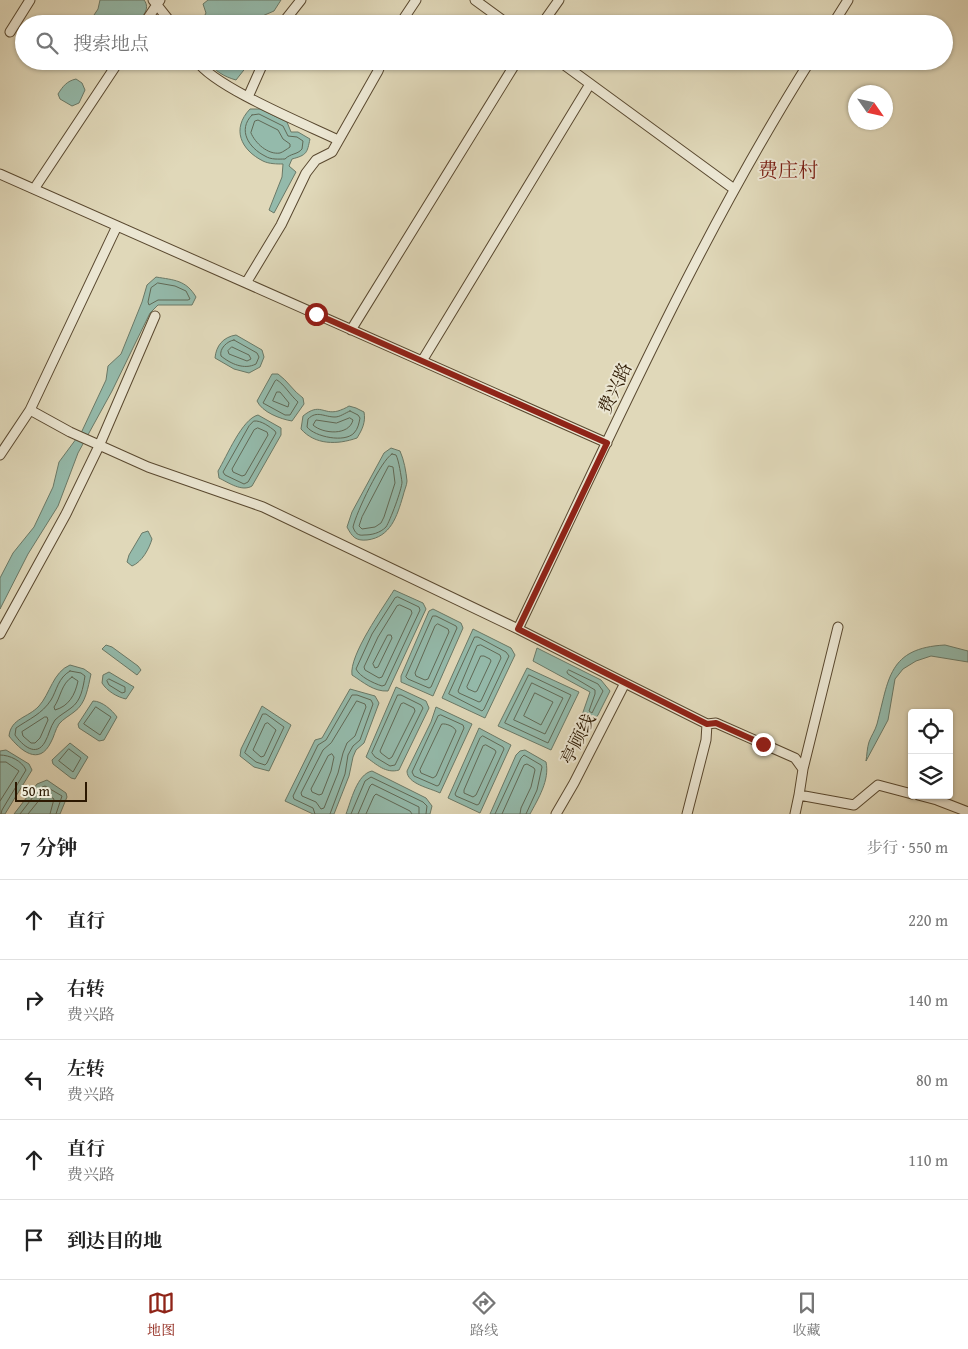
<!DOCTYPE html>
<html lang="zh">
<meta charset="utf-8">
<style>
:root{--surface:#fff;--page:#f2f2f2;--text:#222;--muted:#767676;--line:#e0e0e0;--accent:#8f2418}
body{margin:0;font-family:"Gentium Book Plus","Noto Serif SC",serif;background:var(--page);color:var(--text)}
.controls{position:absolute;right:15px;bottom:15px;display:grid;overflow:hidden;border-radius:5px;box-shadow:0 1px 4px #0004}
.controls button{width:45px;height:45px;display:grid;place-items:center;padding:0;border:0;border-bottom:1px solid var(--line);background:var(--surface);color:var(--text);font:25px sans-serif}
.compass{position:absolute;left:848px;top:85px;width:45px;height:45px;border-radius:50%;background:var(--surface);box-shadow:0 1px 4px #0004;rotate:124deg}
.scale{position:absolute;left:15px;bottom:12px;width:72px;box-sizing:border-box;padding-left:5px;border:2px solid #2c1801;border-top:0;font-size:14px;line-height:18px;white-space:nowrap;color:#2c1801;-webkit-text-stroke:4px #ebe6d2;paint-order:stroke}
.stop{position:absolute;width:15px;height:15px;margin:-11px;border:4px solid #8f2418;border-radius:50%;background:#fff}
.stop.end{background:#8f2418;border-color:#fff;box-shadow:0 1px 5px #0008}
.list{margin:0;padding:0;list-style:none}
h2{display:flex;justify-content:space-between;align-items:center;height:65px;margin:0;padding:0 20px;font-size:21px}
h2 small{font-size:16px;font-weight:400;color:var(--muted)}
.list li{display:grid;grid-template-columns:32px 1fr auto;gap:15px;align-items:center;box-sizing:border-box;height:80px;padding:0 20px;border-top:1px solid var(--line)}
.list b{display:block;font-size:19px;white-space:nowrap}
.list p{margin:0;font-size:16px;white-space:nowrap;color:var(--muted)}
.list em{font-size:16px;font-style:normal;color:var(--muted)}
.icon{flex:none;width:28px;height:28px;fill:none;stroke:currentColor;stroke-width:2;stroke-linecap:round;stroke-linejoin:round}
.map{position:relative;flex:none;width:968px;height:814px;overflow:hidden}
.search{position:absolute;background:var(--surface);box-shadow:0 1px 4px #0004;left:15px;right:15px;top:15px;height:55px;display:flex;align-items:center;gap:12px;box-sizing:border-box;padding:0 18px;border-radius:28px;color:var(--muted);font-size:19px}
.sheet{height:465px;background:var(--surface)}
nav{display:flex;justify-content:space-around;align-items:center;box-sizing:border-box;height:70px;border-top:1px solid var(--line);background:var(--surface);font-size:14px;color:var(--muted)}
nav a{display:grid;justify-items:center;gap:2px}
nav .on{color:var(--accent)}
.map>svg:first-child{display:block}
</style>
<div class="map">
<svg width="968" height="814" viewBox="0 0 968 814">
<rect width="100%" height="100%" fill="#e0d8b9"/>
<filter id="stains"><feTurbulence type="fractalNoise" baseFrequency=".004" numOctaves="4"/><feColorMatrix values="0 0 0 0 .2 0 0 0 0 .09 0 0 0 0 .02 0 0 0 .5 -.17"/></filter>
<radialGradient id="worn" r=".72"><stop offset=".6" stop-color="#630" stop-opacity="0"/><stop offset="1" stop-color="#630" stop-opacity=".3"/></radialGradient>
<path fill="#94baab" stroke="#6a7967" d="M100 0H144C151 9 142 17 136 24H88L98 9Z
M208 0H281L274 11 253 20V24H200L206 13 203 4Z
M208 61H251L236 80C225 77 214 71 208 61Z
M76 79 82 83 85 90 79 103 72 106 60 99 58 94C63 86 67 81 76 79Z
M250 109H260L287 122 291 132H298L310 139C307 153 307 155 292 159L289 166 296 172 274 213 269 210 282 177 283 164C277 164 269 164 263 161 241 150 231 129 250 109Z
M156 277C174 280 186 280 196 297L192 305H158L150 313 112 391 78 453 58 506 28 554 0 609V578L13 553 34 527 53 487 59 462 82 431 106 380 108 366 121 354 142 302 147 285Z
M236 335 262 350 264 357 260 367 249 373 234 369 215 358C216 346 223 337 236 335Z
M272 374H278C288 381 293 391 303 398L304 404 292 421C280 419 262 412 257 401Z
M349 406 356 408 364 412C366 422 362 430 357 438 337 445 315 445 301 429L303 416C320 402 323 415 338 411 341 410 346 408 349 406Z
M258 415 281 428V435L252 486C242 492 229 483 219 478L218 471C227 456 242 419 258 415Z
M391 448 400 451C404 460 406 471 407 481 407 485 404 491 403 496 397 516 391 537 367 540 356 541 352 537 347 527L352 512 384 453Z
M148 531 152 539C149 549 142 562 132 566L127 562 129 555 142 533Z
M394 590 423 603 426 609 388 691C374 692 363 682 352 675 349 655 383 608 394 590Z
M433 609 461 623 463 628 433 696 401 682V676L429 611Z
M473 629 511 648 515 655 485 718 442 698Z
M106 645 112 647 138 666 141 670 137 675 102 649Z
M945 645 968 651V662L931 656 916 661 903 669 895 679 888 720 866 761C867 755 867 748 869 742 871 736 875 731 877 724 889 679 888 648 945 645Z
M537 648 601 680 610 691 598 715 593 721 581 718 590 692 533 661Z
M70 665 84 669 91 674C88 687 86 704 74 712 69 716 63 719 59 724 55 730 54 737 51 742 39 767 20 750 9 736 11 718 28 718 39 706 50 694 53 672 70 665Z
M527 668 579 692 551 750 498 726Z
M109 672 134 687 126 699C117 697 107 691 102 683L103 675Z
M396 687 426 701 429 708 399 770C386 774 376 764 366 757Z
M350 689 375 696 379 703 364 743 356 750 353 757 349 776 334 814H313L285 801 315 740 322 738Z
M93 701C102 701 112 710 117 717L104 740 99 741 79 728 78 724Z
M262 706 291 725 269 771 254 767 240 756 241 749Z
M436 707 472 724 440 793C430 788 407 784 407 771L431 722Z
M479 728 511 745 480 813 448 798Z
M70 743 88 757 75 779 71 778 53 764 52 760Z
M6 750 29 764 32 770 5 814H0V751Z
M525 750 546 762C550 780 538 799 530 814H490L516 755 520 751Z
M372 771 426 798 432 806 430 814H346C351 801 357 774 372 771Z
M47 780 66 793 67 797 60 814H14L37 784Z"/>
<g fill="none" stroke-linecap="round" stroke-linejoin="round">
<path stroke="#606956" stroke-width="1" d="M252 115 259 114 283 126 288 136 297 137 303 141 302 149C297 155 291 153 285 159 279 159 271 160 265 156 249 148 237 130 252 115Z
M255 121 258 120 278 130 283 139 290 144V147C287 149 283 152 280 153 268 155 255 143 251 133Z
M158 283 175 286 186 291 190 299 188 300H158L149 305 148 302 151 288Z
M234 340 257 353 259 357 256 364C244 370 231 364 221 356 219 349 227 341 234 340Z
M232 347 249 355 251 359 247 361 229 354 228 351Z
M277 380C284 384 290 395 298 402L290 415H285L263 403 275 381Z
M277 392H280L289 403 288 407 273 401Z
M350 411 358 415 360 418C359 423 358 429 354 433 345 443 315 437 307 427L308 419C317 410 324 417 335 417 340 417 345 413 350 411Z
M350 418 353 420C349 436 323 434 313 425L316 420 336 423Z
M254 421C261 420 270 427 275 431L276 433 248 482 244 484 225 475 223 472 249 426Z
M258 428 267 432 268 435 245 475 242 476 233 472 232 469 254 430Z
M392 454 396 455C399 461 401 476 402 482 402 489 390 521 386 527 380 533 372 535 364 535 358 536 355 533 353 527 356 513 381 460 392 454Z
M389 466 393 467 395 483 384 517 381 523 375 527 362 529 359 526 362 517Z
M398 597 419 607 420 610 385 685 382 686C373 683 360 677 356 669L372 634 395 598Z
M400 605 411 610 412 613 382 677 379 678 365 670 364 667 378 637 397 606Z
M433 616H436L456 626 457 628 431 687 429 688 408 679 406 677Z
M438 624 448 629 449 632 428 679 425 680 416 676 415 673 435 626Z
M388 635H391L392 638 378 667 375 668 373 664Z
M475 637H478L506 652 509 656 484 709 482 711 449 694Z
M481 645 500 655 501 658 481 701 479 702 459 693 458 691 477 646Z
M481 656H484L490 659 491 661 477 691 475 692 468 689 467 687Z
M569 670 598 684 603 691 592 713 589 711 595 694V690L568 674 567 672Z
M70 671 81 673 85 676C83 688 81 701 71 708 66 712 60 715 55 720 50 727 49 735 45 742 36 758 22 745 15 735L16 728C29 719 42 714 51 700 57 690 58 678 70 671Z
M529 675 571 695 548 743 505 723Z
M72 677 78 681C75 695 69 706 55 710L54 707C61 697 61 684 72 677Z
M109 679 125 687V692L122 693 109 685 107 681Z
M532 683 563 698 545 734 514 720Z
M535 693 553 702 541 725 524 716Z
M398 695H401L421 705 423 708 395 765 390 766 375 757 372 753Z
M357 701 365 704 366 707 355 736 347 743 343 753 338 773 324 808 321 809 316 802 302 796 301 793 323 750 331 743Z
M404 703 414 708 415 711 392 757 389 759 381 753 380 751 401 704Z
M96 707 111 717 100 735 84 724Z
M263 714H266L284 727 267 763 265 765 256 762 245 753Z
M441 715 463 725 464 728 439 785 437 786 414 776 412 772 438 716Z
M45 717H47L48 720 40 738 35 743H31L23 736 22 732Z
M268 723 276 730 264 756 261 757 253 750 265 724Z
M442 724C446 723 455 727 456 731L436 776 433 778 421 773 420 770Z
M483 736 503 747 504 749 479 804 477 805 456 796 455 794 480 738Z
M486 745 495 750 496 752 476 795 473 797 464 793V790L483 746Z
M69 749 81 758 73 772 59 761Z
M332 754 334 757 331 771 322 794 319 795 312 792 311 789 328 756Z
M0 755C10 755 22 761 26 770L2 810 1 814
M0 762H6L19 771 0 801
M20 814 40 788 45 786 62 796 56 814
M28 814 45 793 54 799 50 814
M315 814 313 808 294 799 293 796 318 745 326 740 352 695H357L371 700 373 704 360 740 353 746 348 755 345 774 330 814
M351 814 365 781 371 777 423 802 427 806 426 814
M358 814 370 786 372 784 419 807V814
M366 814 374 796 376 794 410 811 412 814
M495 814 521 758 524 755 541 765 542 767 537 790 526 814
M502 814 524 765 527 764 534 768 535 770 531 787 521 808 520 814"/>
<g stroke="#59482f" stroke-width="11">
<path id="street" d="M153 0 172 24
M475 0 508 24
M144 24 160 0
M282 24 301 0
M400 24 416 0
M542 24 559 0
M833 24 848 0
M10 32 30 0
M197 61C214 87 307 125 338 140
M559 61 734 189
M248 97 264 61
M0 174 607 443
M34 189 119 61
M117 226 30 410 70 432 148 467 263 507 518 629 625 683
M246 283 281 225 306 173 316 160 332 152 378 71 382 61
M351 330 517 61
M422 361 590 84
M0 455 30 410
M518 629C610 437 696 242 810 61
M0 634 66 514 99 446 155 316
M803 769 838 627
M918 795 937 800 968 812
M556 814 574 783 625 683 707 724 716 723 795 758 803 769 799 795 854 805 878 785 912 794
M687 814 706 740 707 724
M795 814 799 795"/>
</g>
<use href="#street" stroke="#ebe6d2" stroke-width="9"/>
</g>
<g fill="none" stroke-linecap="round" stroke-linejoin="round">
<path stroke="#8f2418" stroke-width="6" d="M316 314 607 443 518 629 707 724 716 723 763 744"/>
</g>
<g text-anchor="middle" stroke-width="4" stroke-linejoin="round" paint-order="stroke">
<g font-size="18" fill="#2c1801" stroke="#ebe6d2">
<text transform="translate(615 388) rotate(-65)" y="6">费兴路</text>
<text transform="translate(578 739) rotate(-63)" y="6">亭顾线</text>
</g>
<g font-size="20" fill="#7a1f14" stroke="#ebe6d2">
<text x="788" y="177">费庄村</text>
</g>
</g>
<rect width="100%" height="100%" filter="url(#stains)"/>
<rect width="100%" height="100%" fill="url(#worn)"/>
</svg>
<div class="controls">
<button><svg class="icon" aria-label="locate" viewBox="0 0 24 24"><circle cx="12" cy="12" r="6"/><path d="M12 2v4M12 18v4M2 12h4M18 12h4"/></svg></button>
<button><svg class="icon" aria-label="layers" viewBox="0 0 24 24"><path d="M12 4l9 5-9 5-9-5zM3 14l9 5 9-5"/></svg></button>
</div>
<svg class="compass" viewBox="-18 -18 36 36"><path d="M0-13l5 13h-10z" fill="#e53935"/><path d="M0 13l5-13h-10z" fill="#767676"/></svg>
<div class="scale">50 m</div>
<div class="stop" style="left:316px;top:314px"></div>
<div class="stop end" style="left:763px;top:744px"></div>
<div class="search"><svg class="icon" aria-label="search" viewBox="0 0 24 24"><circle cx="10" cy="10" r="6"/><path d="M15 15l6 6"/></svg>搜索地点</div>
</div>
<section class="sheet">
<h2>7 分钟<small>步行 · 550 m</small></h2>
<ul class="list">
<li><svg class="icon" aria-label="ahead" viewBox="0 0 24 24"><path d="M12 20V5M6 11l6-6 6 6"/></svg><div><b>直行</b></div><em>220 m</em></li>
<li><svg class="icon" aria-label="right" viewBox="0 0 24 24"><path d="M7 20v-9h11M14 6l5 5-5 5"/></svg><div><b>右转</b><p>费兴路</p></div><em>140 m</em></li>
<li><svg class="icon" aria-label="left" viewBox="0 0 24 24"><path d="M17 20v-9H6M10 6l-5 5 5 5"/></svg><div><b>左转</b><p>费兴路</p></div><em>80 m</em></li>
<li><svg class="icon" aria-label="ahead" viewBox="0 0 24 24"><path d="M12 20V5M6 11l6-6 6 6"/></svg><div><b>直行</b><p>费兴路</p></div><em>110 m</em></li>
<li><svg class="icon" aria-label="arrive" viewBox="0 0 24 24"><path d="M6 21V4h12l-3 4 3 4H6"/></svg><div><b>到达目的地</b></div></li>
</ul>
</section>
<nav>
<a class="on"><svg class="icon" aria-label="map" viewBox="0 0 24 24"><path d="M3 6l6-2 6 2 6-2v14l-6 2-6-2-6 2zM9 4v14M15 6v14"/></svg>地图</a>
<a><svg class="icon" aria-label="directions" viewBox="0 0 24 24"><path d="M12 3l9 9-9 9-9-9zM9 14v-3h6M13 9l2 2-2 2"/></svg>路线</a>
<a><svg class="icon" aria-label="saved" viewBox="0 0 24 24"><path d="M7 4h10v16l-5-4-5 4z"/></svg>收藏</a>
</nav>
